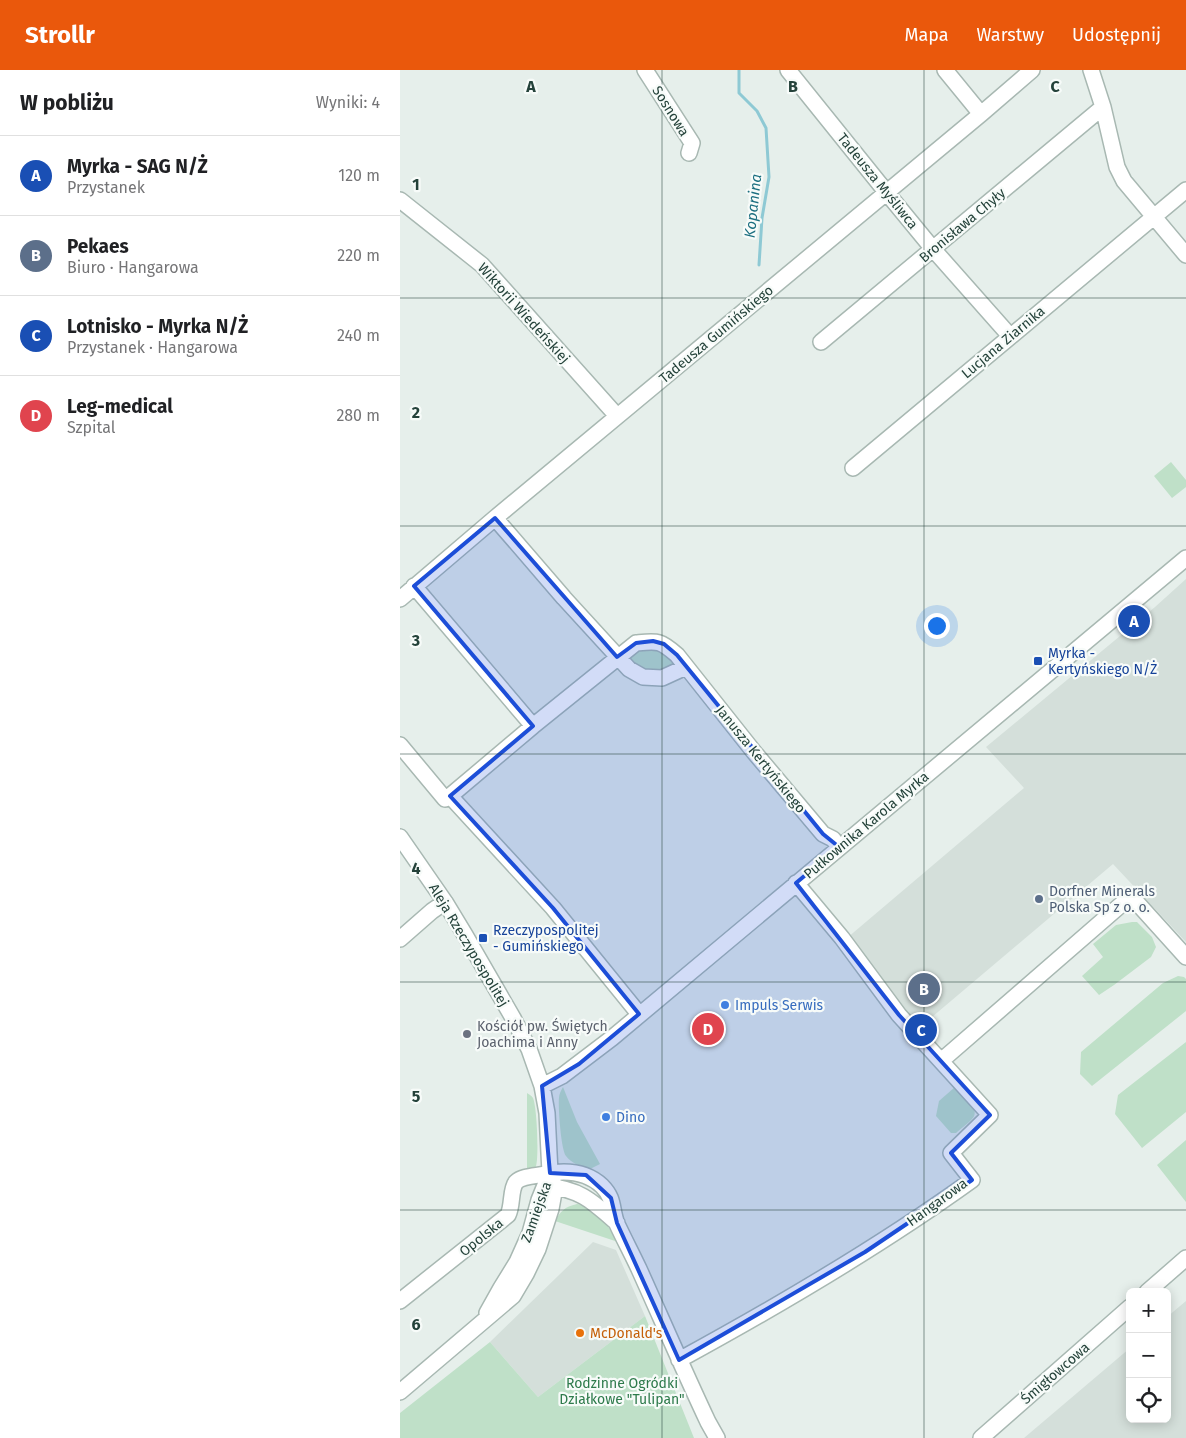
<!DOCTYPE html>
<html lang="pl">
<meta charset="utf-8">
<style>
:root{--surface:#fff;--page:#f2f2f2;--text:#202124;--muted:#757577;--line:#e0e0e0;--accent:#ea580c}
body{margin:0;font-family:"Fira Sans",sans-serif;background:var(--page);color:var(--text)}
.controls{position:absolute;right:15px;bottom:15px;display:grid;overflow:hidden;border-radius:8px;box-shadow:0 2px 12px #0003}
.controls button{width:45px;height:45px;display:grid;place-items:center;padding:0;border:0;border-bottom:1px solid var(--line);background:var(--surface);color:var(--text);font:25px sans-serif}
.you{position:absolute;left:536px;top:555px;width:18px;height:18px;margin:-12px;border:4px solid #fff;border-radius:50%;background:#1a73e8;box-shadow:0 0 0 8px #1a73e833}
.badge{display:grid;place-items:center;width:32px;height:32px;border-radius:50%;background:var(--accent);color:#fff;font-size:16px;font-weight:700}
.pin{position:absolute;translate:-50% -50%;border:2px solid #fff;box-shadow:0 1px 5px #0006}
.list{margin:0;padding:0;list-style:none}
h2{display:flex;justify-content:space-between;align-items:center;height:65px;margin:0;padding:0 20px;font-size:21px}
h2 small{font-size:16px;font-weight:400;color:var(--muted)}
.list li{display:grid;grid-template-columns:32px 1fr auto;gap:15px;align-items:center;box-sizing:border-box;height:80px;padding:0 20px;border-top:1px solid var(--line)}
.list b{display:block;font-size:19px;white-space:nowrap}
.list p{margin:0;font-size:16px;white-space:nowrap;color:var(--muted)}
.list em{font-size:16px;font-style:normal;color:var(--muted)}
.icon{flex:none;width:28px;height:28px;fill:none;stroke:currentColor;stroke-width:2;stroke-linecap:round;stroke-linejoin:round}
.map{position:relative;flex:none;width:786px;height:1368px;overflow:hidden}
header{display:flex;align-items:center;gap:30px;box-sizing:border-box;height:70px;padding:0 25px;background:var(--accent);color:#fff}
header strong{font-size:24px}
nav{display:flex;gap:28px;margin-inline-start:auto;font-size:18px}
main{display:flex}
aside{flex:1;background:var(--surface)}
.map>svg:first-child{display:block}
</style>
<header>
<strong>Strollr</strong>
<nav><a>Mapa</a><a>Warstwy</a><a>Udostępnij</a></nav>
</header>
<main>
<aside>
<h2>W pobliżu<small>Wyniki: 4</small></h2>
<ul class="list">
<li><span class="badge" style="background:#1a4fb4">A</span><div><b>Myrka - SAG N/Ż</b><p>Przystanek</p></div><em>120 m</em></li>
<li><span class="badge" style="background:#5c6f8a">B</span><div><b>Pekaes</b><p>Biuro · Hangarowa</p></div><em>220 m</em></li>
<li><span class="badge" style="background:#1a4fb4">C</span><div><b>Lotnisko - Myrka N/Ż</b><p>Przystanek · Hangarowa</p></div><em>240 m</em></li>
<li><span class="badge" style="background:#e0444e">D</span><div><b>Leg-medical</b><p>Szpital</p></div><em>280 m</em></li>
</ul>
</aside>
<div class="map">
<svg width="786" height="1368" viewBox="0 0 786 1368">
<rect width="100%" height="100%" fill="#e6efeb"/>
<path fill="#d4dfda" d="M786 509V872L713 794 519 958 447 868 624 718 586 677 755 537Z
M193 1172 216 1180 245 1246 138 1327 90 1272Z
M786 1231V1368H624L730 1278V1349H767V1247Z"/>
<path fill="#bfe0c8" d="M771 392 786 410V417L772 428 754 406Z
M240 577 261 579 275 591C272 599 258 604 250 602 242 600 234 595 226 592L230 581Z
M732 852H737L752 867 756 877 751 887 714 915 699 925 682 906 703 887 693 874 716 855Z
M778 906 784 907 786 909V941L692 1016 680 1004 681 982 763 913Z
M786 972V1042L742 1078 715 1044 718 1025Z
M163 1017 177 1052 200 1094 190 1099C182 1097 171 1093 166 1086 161 1080 158 1037 159 1028 159 1024 161 1021 163 1017Z
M555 1017C562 1024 582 1039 572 1049 568 1054 561 1058 556 1063H551L536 1046 539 1031Z
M127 1023C130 1025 131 1025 133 1028 137 1037 139 1086 136 1096 135 1100 131 1101 127 1103Z
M786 1070V1132L757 1095Z
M177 1134C198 1135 207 1156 218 1172L155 1151C161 1141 164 1137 177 1134Z
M245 1246 294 1368H0V1343L90 1272 138 1327Z"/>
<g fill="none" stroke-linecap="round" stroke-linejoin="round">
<path stroke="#8ec9d4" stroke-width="3" d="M339 0V23L357 41 366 58 369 107 362 148 359 195"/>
<g stroke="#a8b8b2" stroke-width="18">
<path id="minor" d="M245 0 292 73 289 83
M388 0 487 123 533 179 610 266
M545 0 581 44
M691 0 703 37 717 97 724 111 786 185
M0 130 82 195 217 346
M421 272 703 37
M453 398 786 120
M95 448 164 528 229 599 243 607 262 608 286 597
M14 516 133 656
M0 529 95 448 581 44 632 0
M0 675 45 729 50 726 153 838 239 944
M50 726 133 656 236 573C258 571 260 570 277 585L354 682 423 764 433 769 439 777
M0 767 45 832 65 865 113 948 129 979 142 1016 147 1043 150 1103 155 1117 151 1139 138 1179 126 1204 113 1226 0 1322
M0 869 32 841 45 832
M541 991 731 826 786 887
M142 1016 162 1006 212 968 786 488
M146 1116C180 1119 192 1131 217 1153
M747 1222 786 1188
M0 1231 108 1145C113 1135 110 1120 116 1112 122 1106 136 1106 145 1104 165 1100 186 1101 202 1116 215 1129 211 1139 217 1154 224 1169 232 1184 239 1199 262 1250 284 1301 308 1352L317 1368
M87 1243 101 1218 117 1192 130 1163 139 1130 150 1103
M279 1290C380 1235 479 1177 572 1110L551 1083 590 1045 499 945 442 868 396 813
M581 1368 730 1237"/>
</g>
<use href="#minor" stroke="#fff" stroke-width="15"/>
</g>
<path fill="#1d4ed8" fill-opacity="0.2" stroke="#1d4ed8" stroke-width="4" stroke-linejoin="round" d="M95 448 217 587 236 573 253 571 264 574 277 585 423 764 439 777 396 813 499 945 590 1045 551 1083 572 1110 465 1182 279 1290 217 1153 211 1128 186 1105 150 1103 142 1016 179 994 239 944 153 838 50 726 133 656 14 516Z"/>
<path fill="none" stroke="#24423a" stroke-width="1" stroke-opacity="0.55" d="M262 0V1368M524 0V1368M0 228H786M0 456H786M0 684H786M0 912H786M0 1140H786"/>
<g fill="#1a4fb4" stroke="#f7fbf9" stroke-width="2">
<rect x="633" y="586" width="10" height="10" rx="2.5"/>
<rect x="78" y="863" width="10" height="10" rx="2.5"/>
</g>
<circle fill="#5c6f8a" stroke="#f7fbf9" stroke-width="2" cx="639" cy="829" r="5"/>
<g fill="#3f7fe0" stroke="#f7fbf9" stroke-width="2">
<circle cx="325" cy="935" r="5"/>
<circle cx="206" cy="1047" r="5"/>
</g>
<circle fill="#6b7280" stroke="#f7fbf9" stroke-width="2" cx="67" cy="964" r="5"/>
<circle fill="#e8710a" stroke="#f7fbf9" stroke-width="2" cx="180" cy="1263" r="5"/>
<g text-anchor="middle" stroke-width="4.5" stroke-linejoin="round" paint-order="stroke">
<g font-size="14" fill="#24423a" stroke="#f7fbf9">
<text transform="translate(271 41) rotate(58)" y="5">Sosnowa</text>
<text transform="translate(478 111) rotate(51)" y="5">Tadeusza Myśliwca</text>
<text transform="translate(562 155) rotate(-40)" y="5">Bronisława Chyły</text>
<text transform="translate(124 243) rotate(48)" y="5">Wiktorii Wiedeńskiej</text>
<text transform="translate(316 264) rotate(-40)" y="5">Tadeusza Gumińskiego</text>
<text transform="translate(603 272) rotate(-40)" y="5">Lucjana Ziarnika</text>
<text transform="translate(361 689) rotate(51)" y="5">Janusza Kertyńskiego</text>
<text transform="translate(466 755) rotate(-40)" y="5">Pułkownika Karola Myrka</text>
<text transform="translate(69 875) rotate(59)" y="5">Aleja Rzeczypospolitej</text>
<text transform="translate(537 1132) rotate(-36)" y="5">Hangarowa</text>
<text transform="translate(136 1142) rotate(-70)" y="5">Zamiejska</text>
<text transform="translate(81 1167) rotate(-39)" y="5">Opolska</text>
<text transform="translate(655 1303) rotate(-41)" y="5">Śmigłowcowa</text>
</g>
<g font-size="14" fill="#164399" stroke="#f7fbf9" text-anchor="start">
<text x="648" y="588">Myrka -<tspan x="648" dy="16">Kertyńskiego N/Ż</tspan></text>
<text x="93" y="865">Rzeczypospolitej<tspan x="93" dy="16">- Gumińskiego</tspan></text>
</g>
<g font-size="14" fill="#4e5e75" stroke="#f7fbf9" text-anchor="start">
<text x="649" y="826">Dorfner Minerals<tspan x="649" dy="16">Polska Sp z o. o.</tspan></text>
</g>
<g font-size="14" fill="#366cbe" stroke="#f7fbf9" text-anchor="start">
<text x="335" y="940">Impuls Serwis</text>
<text x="216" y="1052">Dino</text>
</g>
<g font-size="14" fill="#5b616d" stroke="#f7fbf9" text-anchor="start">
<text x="77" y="961">Kościół pw. Świętych<tspan x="77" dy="16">Joachima i Anny</tspan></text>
</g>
<g font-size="14" fill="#c56008" stroke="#f7fbf9" text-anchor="start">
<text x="190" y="1268">McDonald's</text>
</g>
<g font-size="14" fill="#2d7a4b" stroke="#f7fbf9">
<text x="222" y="1318">Rodzinne Ogródki<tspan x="222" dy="16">Działkowe "Tulipan"</tspan></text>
</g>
<g font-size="15" font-style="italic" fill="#1c6f80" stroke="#f7fbf9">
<text transform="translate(353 136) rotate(-84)" y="5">Kopanina</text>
</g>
</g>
<g font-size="16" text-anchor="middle" font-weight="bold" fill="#24423a" stroke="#f7fbf9" stroke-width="4.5" stroke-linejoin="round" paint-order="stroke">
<text x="131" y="22">A</text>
<text x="393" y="22">B</text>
<text x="655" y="22">C</text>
<text x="16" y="120">1</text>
<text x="16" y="348">2</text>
<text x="16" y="576">3</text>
<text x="16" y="804">4</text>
<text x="16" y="1032">5</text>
<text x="16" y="1260">6</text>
</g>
</svg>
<div class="controls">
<button>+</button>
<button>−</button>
<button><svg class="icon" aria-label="locate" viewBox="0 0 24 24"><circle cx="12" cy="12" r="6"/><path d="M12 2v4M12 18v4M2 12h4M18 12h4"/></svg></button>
</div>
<div class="you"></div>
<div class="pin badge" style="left:734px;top:551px;background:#1a4fb4">A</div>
<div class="pin badge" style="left:524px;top:919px;background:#5c6f8a">B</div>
<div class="pin badge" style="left:521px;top:960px;background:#1a4fb4">C</div>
<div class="pin badge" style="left:308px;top:959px;background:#e0444e">D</div>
</div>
</main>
